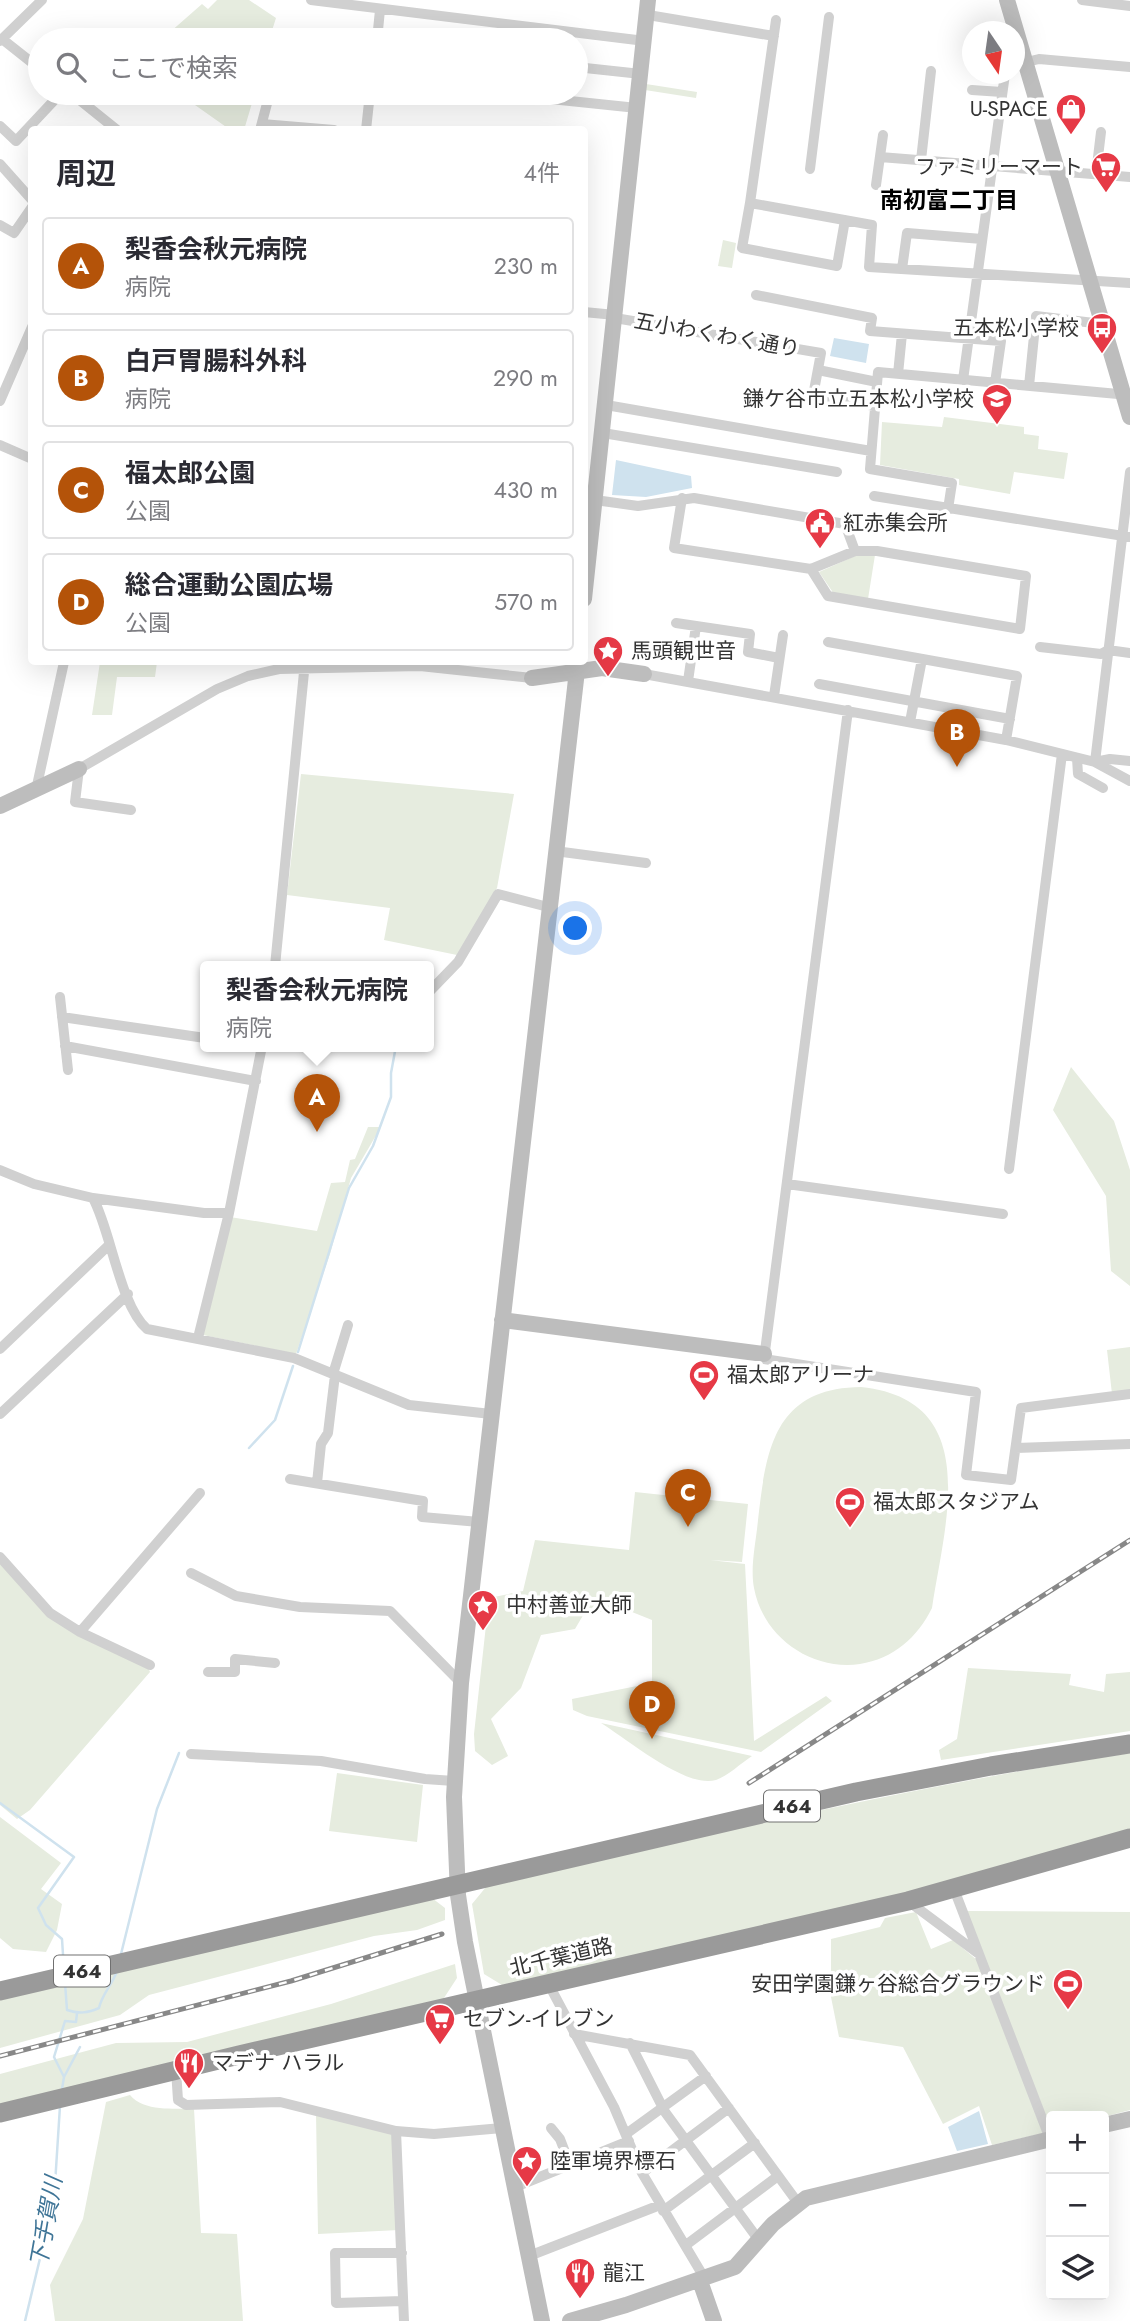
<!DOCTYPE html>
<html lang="ja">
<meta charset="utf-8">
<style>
:root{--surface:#fff;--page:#f2f2f3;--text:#2b2b33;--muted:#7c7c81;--line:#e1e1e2;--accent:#b45309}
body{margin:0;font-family:Jost,"Noto Sans JP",sans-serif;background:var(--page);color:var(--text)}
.controls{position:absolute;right:21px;bottom:21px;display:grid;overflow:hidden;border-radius:7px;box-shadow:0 7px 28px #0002}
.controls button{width:63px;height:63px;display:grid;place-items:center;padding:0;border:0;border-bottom:2px solid var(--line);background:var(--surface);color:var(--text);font:35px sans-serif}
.compass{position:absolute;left:962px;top:21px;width:63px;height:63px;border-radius:50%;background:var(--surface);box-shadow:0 7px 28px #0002;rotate:167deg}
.you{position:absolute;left:576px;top:929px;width:24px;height:24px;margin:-18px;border:5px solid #fff;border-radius:50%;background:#1a73e8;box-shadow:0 0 0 10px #1a73e833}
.badge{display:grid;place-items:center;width:46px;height:46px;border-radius:50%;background:var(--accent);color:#fff;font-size:23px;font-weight:700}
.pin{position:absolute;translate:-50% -58px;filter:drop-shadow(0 2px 4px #0008)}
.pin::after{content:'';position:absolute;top:37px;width:24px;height:21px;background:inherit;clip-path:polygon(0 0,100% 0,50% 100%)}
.popup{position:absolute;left:200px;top:961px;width:234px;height:91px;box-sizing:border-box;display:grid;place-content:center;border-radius:7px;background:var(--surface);filter:drop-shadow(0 2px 5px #0005);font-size:23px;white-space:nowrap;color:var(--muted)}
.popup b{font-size:26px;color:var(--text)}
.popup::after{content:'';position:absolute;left:50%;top:100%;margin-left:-14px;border:14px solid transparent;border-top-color:var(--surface)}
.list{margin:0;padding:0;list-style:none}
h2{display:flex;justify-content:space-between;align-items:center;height:91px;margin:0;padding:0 28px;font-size:30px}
h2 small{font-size:23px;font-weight:400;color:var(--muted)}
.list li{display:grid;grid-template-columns:46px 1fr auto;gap:21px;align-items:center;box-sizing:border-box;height:98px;margin:0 14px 14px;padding:0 14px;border:2px solid var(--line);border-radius:7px}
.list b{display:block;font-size:26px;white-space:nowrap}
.list p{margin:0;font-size:23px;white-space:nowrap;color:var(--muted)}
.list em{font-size:23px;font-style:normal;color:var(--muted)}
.icon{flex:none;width:38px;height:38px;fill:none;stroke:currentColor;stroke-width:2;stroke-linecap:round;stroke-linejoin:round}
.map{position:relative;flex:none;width:1130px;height:2321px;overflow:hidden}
.search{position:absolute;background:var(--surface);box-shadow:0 7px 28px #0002;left:28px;top:28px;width:560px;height:77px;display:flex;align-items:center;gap:18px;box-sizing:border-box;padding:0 24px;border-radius:38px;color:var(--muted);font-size:26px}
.panel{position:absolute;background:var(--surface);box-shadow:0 7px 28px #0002;left:28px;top:126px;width:560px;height:539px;border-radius:7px}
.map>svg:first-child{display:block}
</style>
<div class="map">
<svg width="1130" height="2321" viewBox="0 0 1130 2321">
<rect width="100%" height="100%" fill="#fff"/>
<path fill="#e6ecdf" d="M217 0H249L276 18 269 40H161L202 4 208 9Z
M646 84 697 92 696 98 645 90Z
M178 93H255L244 130 229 129Z
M723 240 736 243 732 268 718 266Z
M944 417 1024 427V434L1039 436 1038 449 1068 453 1064 479 1014 472 1010 494 959 485V479L880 465 882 422 942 427Z
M875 555 868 599 834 594 819 572 855 556Z
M100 662H157L155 677H117L112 715H92Z
M301 774 514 794 497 888 457 955 384 940 390 908 287 895Z
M1071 1067 1114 1121 1130 1170V1286L1111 1271 1106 1196 1053 1110Z
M368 1127H381L351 1178 330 1254 296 1354 203 1335 230 1217 317 1231 331 1183 345 1182 350 1160 355 1159Z
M1130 1347V1394H1112L1107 1350Z
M861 1387C985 1400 944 1526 932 1608 918 1637 893 1659 860 1664 811 1671 763 1637 754 1588 750 1567 756 1542 758 1520 766 1450 774 1388 861 1387Z
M635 1492 748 1504 742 1562 710 1560 745 1564 754 1741 826 1696 832 1701 761 1752 587 1716 573 1710 572 1699 652 1683V1620L632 1612H585L575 1629 541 1635 521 1688 491 1719 508 1756 492 1765 475 1751 474 1734 489 1598 523 1591 535 1540 629 1550Z
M0 1559 51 1618 148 1667 150 1672 30 1810 17 1819 0 1805Z
M968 1668 1071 1674 1069 1685 1104 1692 1106 1674 1130 1672V1731L941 1760 939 1750 957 1739Z
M601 1723 752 1756C741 1763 728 1776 716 1780 686 1789 627 1739 601 1723Z
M1130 1753V1833L961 1882 502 1985 484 1974 472 1904 486 1887C700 1836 913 1786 1130 1753Z
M337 1773 423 1785 417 1842 329 1831Z
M0 1817 61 1863 41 1889 62 1904 57 1930 46 1952 13 1949 0 1938Z
M432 1898 445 1908V1920L417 1930 374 1936 149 1995 120 2015 0 2048V2000Z
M967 1911 1130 1912V2110L1104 2117 1051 2116V2130Z
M916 1912 931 1949 953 1940 977 1960 1044 2133 992 2145 979 2106 943 2124 903 2047 839 2037 831 1997V1939L880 1927 885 1918Z
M455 1964 457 1978 442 2001 0 2107V2074L116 2043 187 2042 331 2004Z
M130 2095C144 2112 174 2108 194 2109L201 2233 237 2234 243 2321H55L50 2285 83 2219 106 2102Z
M316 2113 392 2132 399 2230 318 2234Z"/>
<path fill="#cfe2ee" d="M834 338 869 344 866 363 830 356Z
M616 460 691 476 692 488 646 497 612 495Z
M979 2111 988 2144 957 2151 948 2127Z"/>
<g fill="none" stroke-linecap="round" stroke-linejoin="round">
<path stroke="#cfe2ee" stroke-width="2.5" d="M298 1352 349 1188 373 1146 391 1097V1073L396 1046
M249 1448 275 1420 293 1366
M0 1803 74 1857 38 1908 46 1925 62 1939 64 1970
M121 1954 157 1809 179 1753
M65 1983 67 2010C79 2014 88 2013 99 2008 102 1994 112 1985 117 1971
M64 2077 54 2057 65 2021 76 2022 77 2013
M62 2089 64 2077 80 2047
M25 2321 54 2200 60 2106"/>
<path stroke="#d0d0d0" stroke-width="10" d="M311 0 645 41
M1082 0 1130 6
M648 15 774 36
M2 39 40 69
M377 40 380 10
M0 41 42 0
M1014 65 1039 59 1130 67
M576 67 641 74
M972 90 1002 92
M71 93 117 130
M522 96 637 108
M262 124 334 130
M0 126 16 141 61 93
M260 130 269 96
M366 130 370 93
M880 157 1130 177
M921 160 931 71
M0 164 32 200
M810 169 829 17
M1096 174 1101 132
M876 185 883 135
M750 203 776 20
M845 220 837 266 742 248 750 203 872 225 869 267 1130 283
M0 225 14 233 32 207
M902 269 907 233 982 239
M756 295 872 318 870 331 1001 341 995 383
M584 312 615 315
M615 318 821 353 813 396 875 406
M818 370 877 382
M898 374 902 334
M963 380 1005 74
M1029 386 1036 316 1102 324
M0 401 32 327
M606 405 871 451
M603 433 837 472
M0 445 32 459
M1130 472 1095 762 1110 759 1130 761
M874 496 1130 537
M595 500 638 506 694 498 845 524 855 551H877L1026 576 1020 629 828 596 811 569 674 548 682 498
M948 509 952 483 870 469 878 372 1129 395
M811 569 855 551
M676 623 750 634 748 652 779 658
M828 642 1017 676 1006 740
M1040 647 1101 654 1108 650 1130 653
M644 674 1006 740 1095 762 1130 781
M688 681 696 626
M819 684 1010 719
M774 696 783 635
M848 710 764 1359 976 1392 966 1475 1011 1480 1021 1408 1130 1394
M910 722 922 659
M1077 758 1078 774 1103 788
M36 790 64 662
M131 810 75 802 79 769 217 689 248 676 279 669 420 666 532 678
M555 851 646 863
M275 966 305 662
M429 992 458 962 498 894 548 907
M60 997 68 1070
M62 1017 205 1038
M65 1046 256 1081
M1009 1169 1062 754
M0 1170 34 1184 93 1198 204 1213H229
M787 1184 1003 1214
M93 1198C111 1231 120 1306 147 1329L294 1358 409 1405 491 1414
M198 1338 229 1213 262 1046
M0 1349 109 1245
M333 1374 348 1325
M0 1414 128 1294
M1016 1448 1130 1444
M290 1479 423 1501 422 1517 479 1522
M317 1483 321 1444 328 1433 335 1375
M0 1557 50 1613 80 1632 150 1665
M191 1573 236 1596 300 1607 390 1611 461 1683
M80 1632 200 1493
M208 1672H235V1659L275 1663
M191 1754 321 1761 425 1779 454 1781
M954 1889 1050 2139
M908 1901 979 1954
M548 1983 614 2107 642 2173 705 2279
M574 2034 690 2055 798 2203
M630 2043 665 2112 758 2239
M176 2070 178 2100 186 2105 280 2102 396 2131 434 2134 502 2128
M551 2128 560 2139 570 2165
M396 2131 404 2321
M626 2134 706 2076
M642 2173 729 2108
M515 2187 629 2141
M663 2211 755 2143
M686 2245 778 2176
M402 2253H335L336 2303 403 2301
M529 2256 660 2205"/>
<path stroke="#bdbdbd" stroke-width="16" d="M1007 0 1130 417
M584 599 648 0
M532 678 602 668 644 674
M0 806 79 769
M502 1320 764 1354
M1104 2125 1130 2119
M700 2281 714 2321
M542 2321 465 1942 458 1895 454 1797 461 1683 578 662
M570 2321 626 2305 735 2267 773 2224 806 2198 1051 2139"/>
<path stroke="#9a9a9a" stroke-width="19" d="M0 1991 856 1792 991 1766 1130 1744
M0 2113 239 2055 908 1901 1130 1838"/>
<g stroke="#888" stroke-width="5">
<path id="rail" d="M749 1783 1130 1540
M0 2056 291 1981 442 1934"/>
</g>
<use href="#rail" stroke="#fff" stroke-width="2.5" stroke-dasharray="8" stroke-linecap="butt"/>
</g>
<defs>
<g id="shop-pin" transform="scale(1.575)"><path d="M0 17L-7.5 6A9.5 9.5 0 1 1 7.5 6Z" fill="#e63946" stroke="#fff"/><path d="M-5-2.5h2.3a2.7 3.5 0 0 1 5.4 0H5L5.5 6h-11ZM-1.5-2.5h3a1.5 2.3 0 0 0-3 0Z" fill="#fff"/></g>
<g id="supermarket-pin" transform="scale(1.575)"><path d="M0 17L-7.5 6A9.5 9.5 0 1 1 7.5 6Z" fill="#e63946" stroke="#fff"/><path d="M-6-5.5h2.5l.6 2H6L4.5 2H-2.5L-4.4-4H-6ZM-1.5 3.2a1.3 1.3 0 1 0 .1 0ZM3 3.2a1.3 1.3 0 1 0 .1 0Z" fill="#fff"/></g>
<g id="bus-pin" transform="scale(1.575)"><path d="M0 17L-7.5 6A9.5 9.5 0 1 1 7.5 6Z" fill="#e63946" stroke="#fff"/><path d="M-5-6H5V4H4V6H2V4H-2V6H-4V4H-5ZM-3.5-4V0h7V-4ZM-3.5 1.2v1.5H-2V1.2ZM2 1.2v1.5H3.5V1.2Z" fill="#fff"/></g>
<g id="school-pin" transform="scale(1.575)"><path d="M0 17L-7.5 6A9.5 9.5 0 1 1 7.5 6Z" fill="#e63946" stroke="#fff"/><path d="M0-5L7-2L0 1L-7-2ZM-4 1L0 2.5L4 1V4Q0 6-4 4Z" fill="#fff"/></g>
<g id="civic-pin" transform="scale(1.575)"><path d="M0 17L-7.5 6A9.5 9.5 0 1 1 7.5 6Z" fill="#e63946" stroke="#fff"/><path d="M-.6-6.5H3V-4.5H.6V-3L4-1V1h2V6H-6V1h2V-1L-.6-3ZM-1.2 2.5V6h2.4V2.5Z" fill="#fff"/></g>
<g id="sight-pin" transform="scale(1.575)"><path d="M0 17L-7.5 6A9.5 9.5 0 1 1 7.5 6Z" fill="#e63946" stroke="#fff"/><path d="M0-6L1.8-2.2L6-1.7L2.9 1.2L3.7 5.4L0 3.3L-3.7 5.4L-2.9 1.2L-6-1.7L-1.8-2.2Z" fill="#fff"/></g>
<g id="stadium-pin" transform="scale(1.575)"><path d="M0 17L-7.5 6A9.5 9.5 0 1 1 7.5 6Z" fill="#e63946" stroke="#fff"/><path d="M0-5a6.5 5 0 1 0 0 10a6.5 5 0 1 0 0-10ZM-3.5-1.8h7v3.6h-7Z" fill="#fff"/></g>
<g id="restaurant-pin" transform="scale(1.575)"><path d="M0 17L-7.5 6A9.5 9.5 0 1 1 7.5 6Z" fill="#e63946" stroke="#fff"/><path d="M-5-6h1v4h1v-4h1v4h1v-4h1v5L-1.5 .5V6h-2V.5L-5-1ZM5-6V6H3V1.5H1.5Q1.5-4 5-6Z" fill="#fff"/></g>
</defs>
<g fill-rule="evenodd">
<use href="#shop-pin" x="1071" y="109"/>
<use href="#supermarket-pin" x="1106" y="167"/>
<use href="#bus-pin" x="1102" y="328"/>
<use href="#school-pin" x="997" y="399"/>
<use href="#civic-pin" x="820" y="523"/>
<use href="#sight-pin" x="608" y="651"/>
<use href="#stadium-pin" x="704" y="1375"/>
<use href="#stadium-pin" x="850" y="1502"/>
<use href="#sight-pin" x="483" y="1605"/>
<use href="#stadium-pin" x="1068" y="1984"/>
<use href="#supermarket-pin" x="440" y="2019"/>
<use href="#restaurant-pin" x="189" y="2063"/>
<use href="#sight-pin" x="527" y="2161"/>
<use href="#restaurant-pin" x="580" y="2273"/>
</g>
<g text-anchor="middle" stroke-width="7" stroke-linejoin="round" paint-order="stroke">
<g fill="#fff" stroke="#707070" stroke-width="2">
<rect x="764" y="1790.5" width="56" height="31" rx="5"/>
<rect x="54" y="1955.5" width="56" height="31" rx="5"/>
</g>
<g font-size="19" font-weight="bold" fill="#333">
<text x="792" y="1813">464</text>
<text x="82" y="1978">464</text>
</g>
<g font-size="21" fill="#333" stroke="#fff" text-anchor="start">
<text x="1048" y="116" text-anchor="end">U-SPACE</text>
<text x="1083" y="174" text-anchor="end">ファミリーマート</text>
<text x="1079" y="335" text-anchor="end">五本松小学校</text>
<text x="974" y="406" text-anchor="end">鎌ケ谷市立五本松小学校</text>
<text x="843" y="530">紅赤集会所</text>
<text x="631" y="658">馬頭観世音</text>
<text x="727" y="1382">福太郎アリーナ</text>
<text x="873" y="1509">福太郎スタジアム</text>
<text x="506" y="1612">中村善並大師</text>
<text x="1045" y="1991" text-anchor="end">安田学園鎌ヶ谷総合グラウンド</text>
<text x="463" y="2026">セブン-イレブン</text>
<text x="212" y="2070">マデナ ハラル</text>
<text x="550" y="2168">陸軍境界標石</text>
<text x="603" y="2280">龍江</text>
</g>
<g font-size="21" fill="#333" stroke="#fff">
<text transform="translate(717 335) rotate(10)" y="7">五小わくわく通り</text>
<text transform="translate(561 1957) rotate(-13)" y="7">北千葉道路</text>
</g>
<g font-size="23" font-weight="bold" fill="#000" stroke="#fff">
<text x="949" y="208">南初富二丁目</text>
</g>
<g font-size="23" font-style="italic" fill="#3f7597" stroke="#fff">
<text transform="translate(46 2222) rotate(-80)" y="8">下手賀川</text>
</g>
</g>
</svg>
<div class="controls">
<button>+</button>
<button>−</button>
<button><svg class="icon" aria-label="layers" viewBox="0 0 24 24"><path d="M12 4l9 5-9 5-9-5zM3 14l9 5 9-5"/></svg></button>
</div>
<svg class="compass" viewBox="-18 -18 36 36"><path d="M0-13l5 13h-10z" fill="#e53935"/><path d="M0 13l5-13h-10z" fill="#7c7c81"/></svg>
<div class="you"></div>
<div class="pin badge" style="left:317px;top:1132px">A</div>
<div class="popup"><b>梨香会秋元病院</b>病院</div>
<div class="pin badge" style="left:957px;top:767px">B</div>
<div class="pin badge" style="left:688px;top:1527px">C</div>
<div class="pin badge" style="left:652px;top:1739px">D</div>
<div class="search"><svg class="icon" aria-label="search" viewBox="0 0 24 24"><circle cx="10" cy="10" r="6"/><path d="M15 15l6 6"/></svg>ここで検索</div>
<section class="panel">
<h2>周辺<small>4件</small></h2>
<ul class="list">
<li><span class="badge">A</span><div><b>梨香会秋元病院</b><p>病院</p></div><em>230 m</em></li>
<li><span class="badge">B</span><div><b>白戸胃腸科外科</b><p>病院</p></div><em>290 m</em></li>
<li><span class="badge">C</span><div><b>福太郎公園</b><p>公園</p></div><em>430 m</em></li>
<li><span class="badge">D</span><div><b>総合運動公園広場</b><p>公園</p></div><em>570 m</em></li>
</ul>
</section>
</div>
